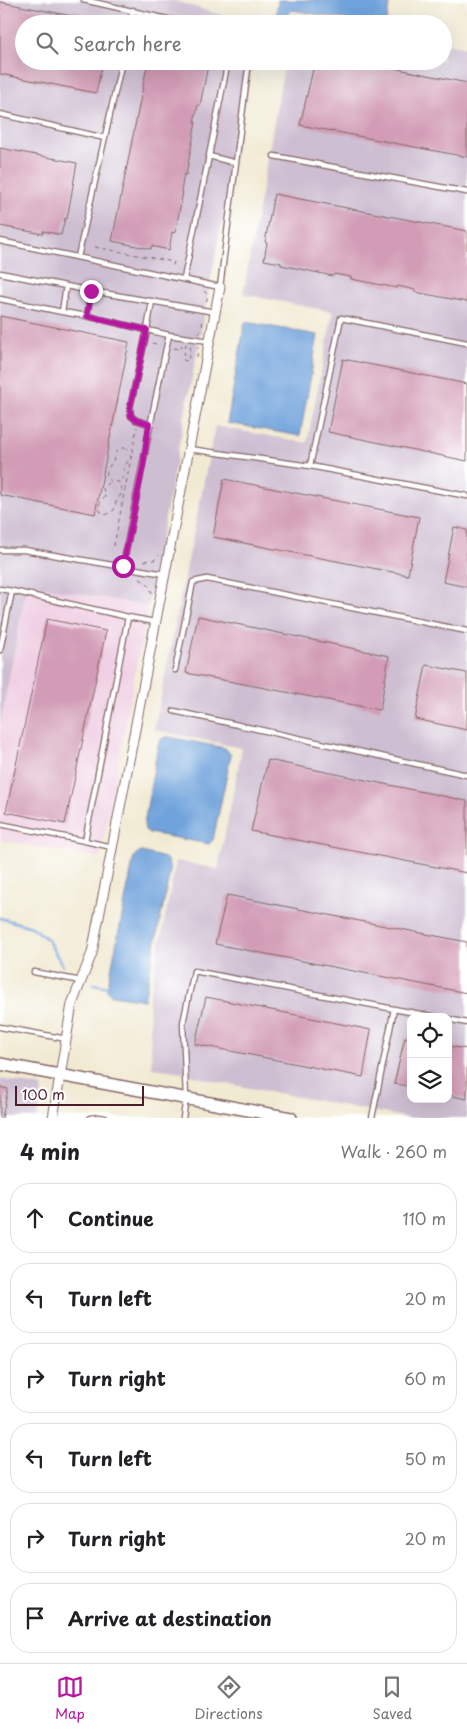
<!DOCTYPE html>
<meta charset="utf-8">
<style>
:root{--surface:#fff;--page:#f2f2f2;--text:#202124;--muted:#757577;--line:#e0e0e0;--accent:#b5179e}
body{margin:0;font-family:"Playpen Sans",sans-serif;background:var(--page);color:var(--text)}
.controls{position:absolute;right:15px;bottom:15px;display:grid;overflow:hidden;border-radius:10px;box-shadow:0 5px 20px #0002}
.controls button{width:45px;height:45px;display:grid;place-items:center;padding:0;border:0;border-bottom:1px solid var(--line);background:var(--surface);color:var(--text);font:25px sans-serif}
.scale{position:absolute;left:15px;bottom:12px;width:129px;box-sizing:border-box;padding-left:5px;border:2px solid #4a1f2b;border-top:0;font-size:14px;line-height:18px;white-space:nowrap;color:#4a1f2b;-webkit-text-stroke:4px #fff;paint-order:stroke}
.stop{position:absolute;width:15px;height:15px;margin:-11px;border:4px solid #b5179e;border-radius:50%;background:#fff}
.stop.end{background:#b5179e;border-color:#fff;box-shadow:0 1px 5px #0008}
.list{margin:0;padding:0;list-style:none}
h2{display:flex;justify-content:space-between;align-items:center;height:65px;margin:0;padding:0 20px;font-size:21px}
h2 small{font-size:16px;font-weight:400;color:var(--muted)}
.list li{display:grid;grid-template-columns:32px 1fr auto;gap:15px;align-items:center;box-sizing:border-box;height:70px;margin:0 10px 10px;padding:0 10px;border:1px solid var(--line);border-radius:20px}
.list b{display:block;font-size:19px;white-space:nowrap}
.list em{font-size:16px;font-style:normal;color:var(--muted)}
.icon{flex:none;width:28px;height:28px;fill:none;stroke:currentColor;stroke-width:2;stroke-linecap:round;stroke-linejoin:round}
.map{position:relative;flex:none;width:467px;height:1118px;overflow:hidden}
.search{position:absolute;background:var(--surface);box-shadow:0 5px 20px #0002;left:15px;right:15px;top:15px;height:55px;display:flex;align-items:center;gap:12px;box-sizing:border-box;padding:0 18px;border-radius:28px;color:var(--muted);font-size:19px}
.sheet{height:545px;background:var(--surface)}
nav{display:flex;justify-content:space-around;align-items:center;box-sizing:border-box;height:70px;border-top:1px solid var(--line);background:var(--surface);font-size:14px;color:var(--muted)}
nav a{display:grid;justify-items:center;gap:2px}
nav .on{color:var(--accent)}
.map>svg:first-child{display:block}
</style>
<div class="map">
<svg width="467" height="1118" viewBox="0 0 467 1118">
<rect width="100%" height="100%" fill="#fff"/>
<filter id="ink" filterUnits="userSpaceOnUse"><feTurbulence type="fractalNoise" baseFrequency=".02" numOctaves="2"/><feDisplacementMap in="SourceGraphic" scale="10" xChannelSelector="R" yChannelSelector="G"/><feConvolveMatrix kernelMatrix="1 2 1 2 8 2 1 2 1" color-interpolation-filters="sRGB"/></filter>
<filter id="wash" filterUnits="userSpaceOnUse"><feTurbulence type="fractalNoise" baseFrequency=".0096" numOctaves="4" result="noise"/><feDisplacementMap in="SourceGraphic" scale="20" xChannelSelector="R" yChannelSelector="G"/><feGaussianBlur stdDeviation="1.12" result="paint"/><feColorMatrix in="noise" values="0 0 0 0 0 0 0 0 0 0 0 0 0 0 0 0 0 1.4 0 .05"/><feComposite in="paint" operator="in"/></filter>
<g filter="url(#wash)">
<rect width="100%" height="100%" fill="#f1ead3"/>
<path fill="#f0d0e4" d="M27 583 148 606 100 858 0 840V725Z"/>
<path fill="#cebed1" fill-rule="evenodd" d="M0 0H172L250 24H24V61H253L148 606 27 584 0 725Z
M294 14 345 24H292Z
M443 43 467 48V1118H409L213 1081 175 1071 152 1068 149 999 176 861 218 869 242 748 154 730 215 426 307 443 333 312 243 294 285 61H443ZM411 1017H448V1099H411Z
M0 1079 43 1087 37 1118H0Z"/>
<path fill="#70a3dc" stroke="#5d6184" d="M278 0H390L386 24H371L292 10 286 17H276Z
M245 322 318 335 300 436 227 423Z
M165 737H169L225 748 231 755 213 840 209 844 149 833 145 830 144 824 158 745 160 740Z
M142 852 165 858 168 861 170 871 144 1000 113 995 109 993 107 990 134 857 137 853Z"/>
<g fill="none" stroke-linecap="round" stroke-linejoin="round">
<path stroke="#70a3dc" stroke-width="2.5" d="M0 918 32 927 47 939 63 966
M93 984 110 987"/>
</g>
<g id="blocks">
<path fill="#d29cb6" d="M0 2 108 23 24 24V61H103L96 93 0 74Z
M148 61H206V64L208 65 200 105H198L194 122H196L186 175 184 174 181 192H183L175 233 172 232 169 250 151 246V249L112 241Z
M315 61H359L467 83V157L300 125Z
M0 148 77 163 67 219 65 218 61 235 43 231V234L0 226Z
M274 194 467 231V302L415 292V290L398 286 397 288 351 279V277L334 274 333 276 281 265V263L264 260 267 243 265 242Z
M0 316 129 342 95 514 0 495Z
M343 359 467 384V461L328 432Z
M224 479 419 517 408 575 213 537Z
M454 527 467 530V587L443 582Z
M198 616 389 656 380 710 186 673Z
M47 619 106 631 65 824 6 812Z
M426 665 467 673V730L415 719Z
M268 760 467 801V873L251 831Z
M227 895 467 942V993L215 944Z
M206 997 371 1030 363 1077 195 1044Z
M405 1037 411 1038V1086L394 1084Z
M448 1046 467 1049V1099L448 1095Z
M0 1087 8 1089 2 1118H0Z"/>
</g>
</g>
<g filter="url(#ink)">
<use href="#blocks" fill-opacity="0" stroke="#846666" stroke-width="1"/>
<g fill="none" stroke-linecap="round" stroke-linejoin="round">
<g stroke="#846666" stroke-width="7">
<path id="service" d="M84 0 189 24
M130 24 133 10
M0 114 105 138
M209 156 228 61
M274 156 467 192
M0 241 220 287 249 61
M78 257 122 61
M0 273 66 286
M184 279 209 156 236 163
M0 299 62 312
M152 301 147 330 87 316 91 291 215 312
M87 316 62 312 66 286 91 291
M169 335 209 341
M189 449 310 466 467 496
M310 466 341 318 467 343
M0 550H24L165 574
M123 566C138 489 152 412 169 335L147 330 130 408 131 416 136 420 149 424
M0 589 12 591
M0 650 12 591 128 617
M175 670 193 582 207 579 467 631
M174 711 467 775
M0 824 85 841
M112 847 85 841 128 617 155 622
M34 972 81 981
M448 1019 467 1023
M0 1027 67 1039
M90 1118 99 1117 105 1118
M183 1118 186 1098 183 1023 194 971 436 1017
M372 1118 394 1009"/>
</g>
<g stroke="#846666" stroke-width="11">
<path id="minor" d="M53 1118 72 1004 92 953 220 287"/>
</g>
<g stroke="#846666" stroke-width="14">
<path id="tertiary" d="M0 1064 291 1118"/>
</g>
<path stroke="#846666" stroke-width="1" stroke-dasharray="4 4" stroke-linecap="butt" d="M95 247 174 262 172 268
M204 291 208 295 206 303
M199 333 202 329 203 318
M152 343 160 345
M186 344 183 360 188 361 191 345
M174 348 181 349 182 345
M197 357 198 347
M125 448 129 452 131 457 124 467V476L119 482 110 481C104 472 107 470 112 462 117 455 113 448 125 448Z
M109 482 103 488 105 497C100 502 97 506 101 512L106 515 114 510 116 502 122 493 119 482
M114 546 137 427
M144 561 154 560 159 555
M140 579 148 584 152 593"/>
<use href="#service" stroke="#fff" stroke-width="4.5"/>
<use href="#minor" stroke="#fff" stroke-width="9"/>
<use href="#tertiary" stroke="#fff" stroke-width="11"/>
</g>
</g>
<g fill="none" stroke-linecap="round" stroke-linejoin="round" filter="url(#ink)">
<path stroke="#b5179e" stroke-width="6" d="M91 291 87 316 147 330 130 408 131 416 136 420 149 424 143 466 123 566"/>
</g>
</svg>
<div class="controls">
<button><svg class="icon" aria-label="locate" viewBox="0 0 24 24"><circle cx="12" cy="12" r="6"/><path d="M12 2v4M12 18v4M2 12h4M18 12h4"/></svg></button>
<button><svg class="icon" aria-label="layers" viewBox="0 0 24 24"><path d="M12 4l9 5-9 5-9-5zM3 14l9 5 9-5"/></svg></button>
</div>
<div class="scale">100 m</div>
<div class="stop" style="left:123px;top:566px"></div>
<div class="stop end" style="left:91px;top:291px"></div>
<div class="search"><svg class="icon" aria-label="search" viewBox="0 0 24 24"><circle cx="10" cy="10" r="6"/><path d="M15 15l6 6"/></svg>Search here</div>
</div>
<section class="sheet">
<h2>4 min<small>Walk · 260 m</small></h2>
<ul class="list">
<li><svg class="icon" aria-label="ahead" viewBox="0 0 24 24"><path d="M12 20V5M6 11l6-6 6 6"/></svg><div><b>Continue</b></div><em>110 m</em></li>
<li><svg class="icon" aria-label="left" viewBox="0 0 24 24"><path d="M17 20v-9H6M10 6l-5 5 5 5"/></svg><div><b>Turn left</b></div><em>20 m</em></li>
<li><svg class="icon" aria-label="right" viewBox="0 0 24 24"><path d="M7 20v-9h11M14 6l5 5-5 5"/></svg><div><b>Turn right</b></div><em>60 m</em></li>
<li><svg class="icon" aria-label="left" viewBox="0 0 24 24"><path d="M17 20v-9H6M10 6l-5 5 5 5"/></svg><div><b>Turn left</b></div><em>50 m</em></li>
<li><svg class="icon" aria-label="right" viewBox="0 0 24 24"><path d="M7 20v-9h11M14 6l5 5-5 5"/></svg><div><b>Turn right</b></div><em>20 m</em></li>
<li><svg class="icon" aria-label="arrive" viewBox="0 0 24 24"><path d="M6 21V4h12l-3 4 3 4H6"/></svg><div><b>Arrive at destination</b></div></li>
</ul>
</section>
<nav>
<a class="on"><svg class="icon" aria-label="map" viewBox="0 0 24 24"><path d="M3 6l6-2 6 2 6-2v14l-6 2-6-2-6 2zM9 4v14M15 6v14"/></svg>Map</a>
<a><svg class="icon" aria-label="directions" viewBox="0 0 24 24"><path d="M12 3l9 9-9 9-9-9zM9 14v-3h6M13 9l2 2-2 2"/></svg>Directions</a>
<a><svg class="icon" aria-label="saved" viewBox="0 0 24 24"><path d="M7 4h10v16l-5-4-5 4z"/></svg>Saved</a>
</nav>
